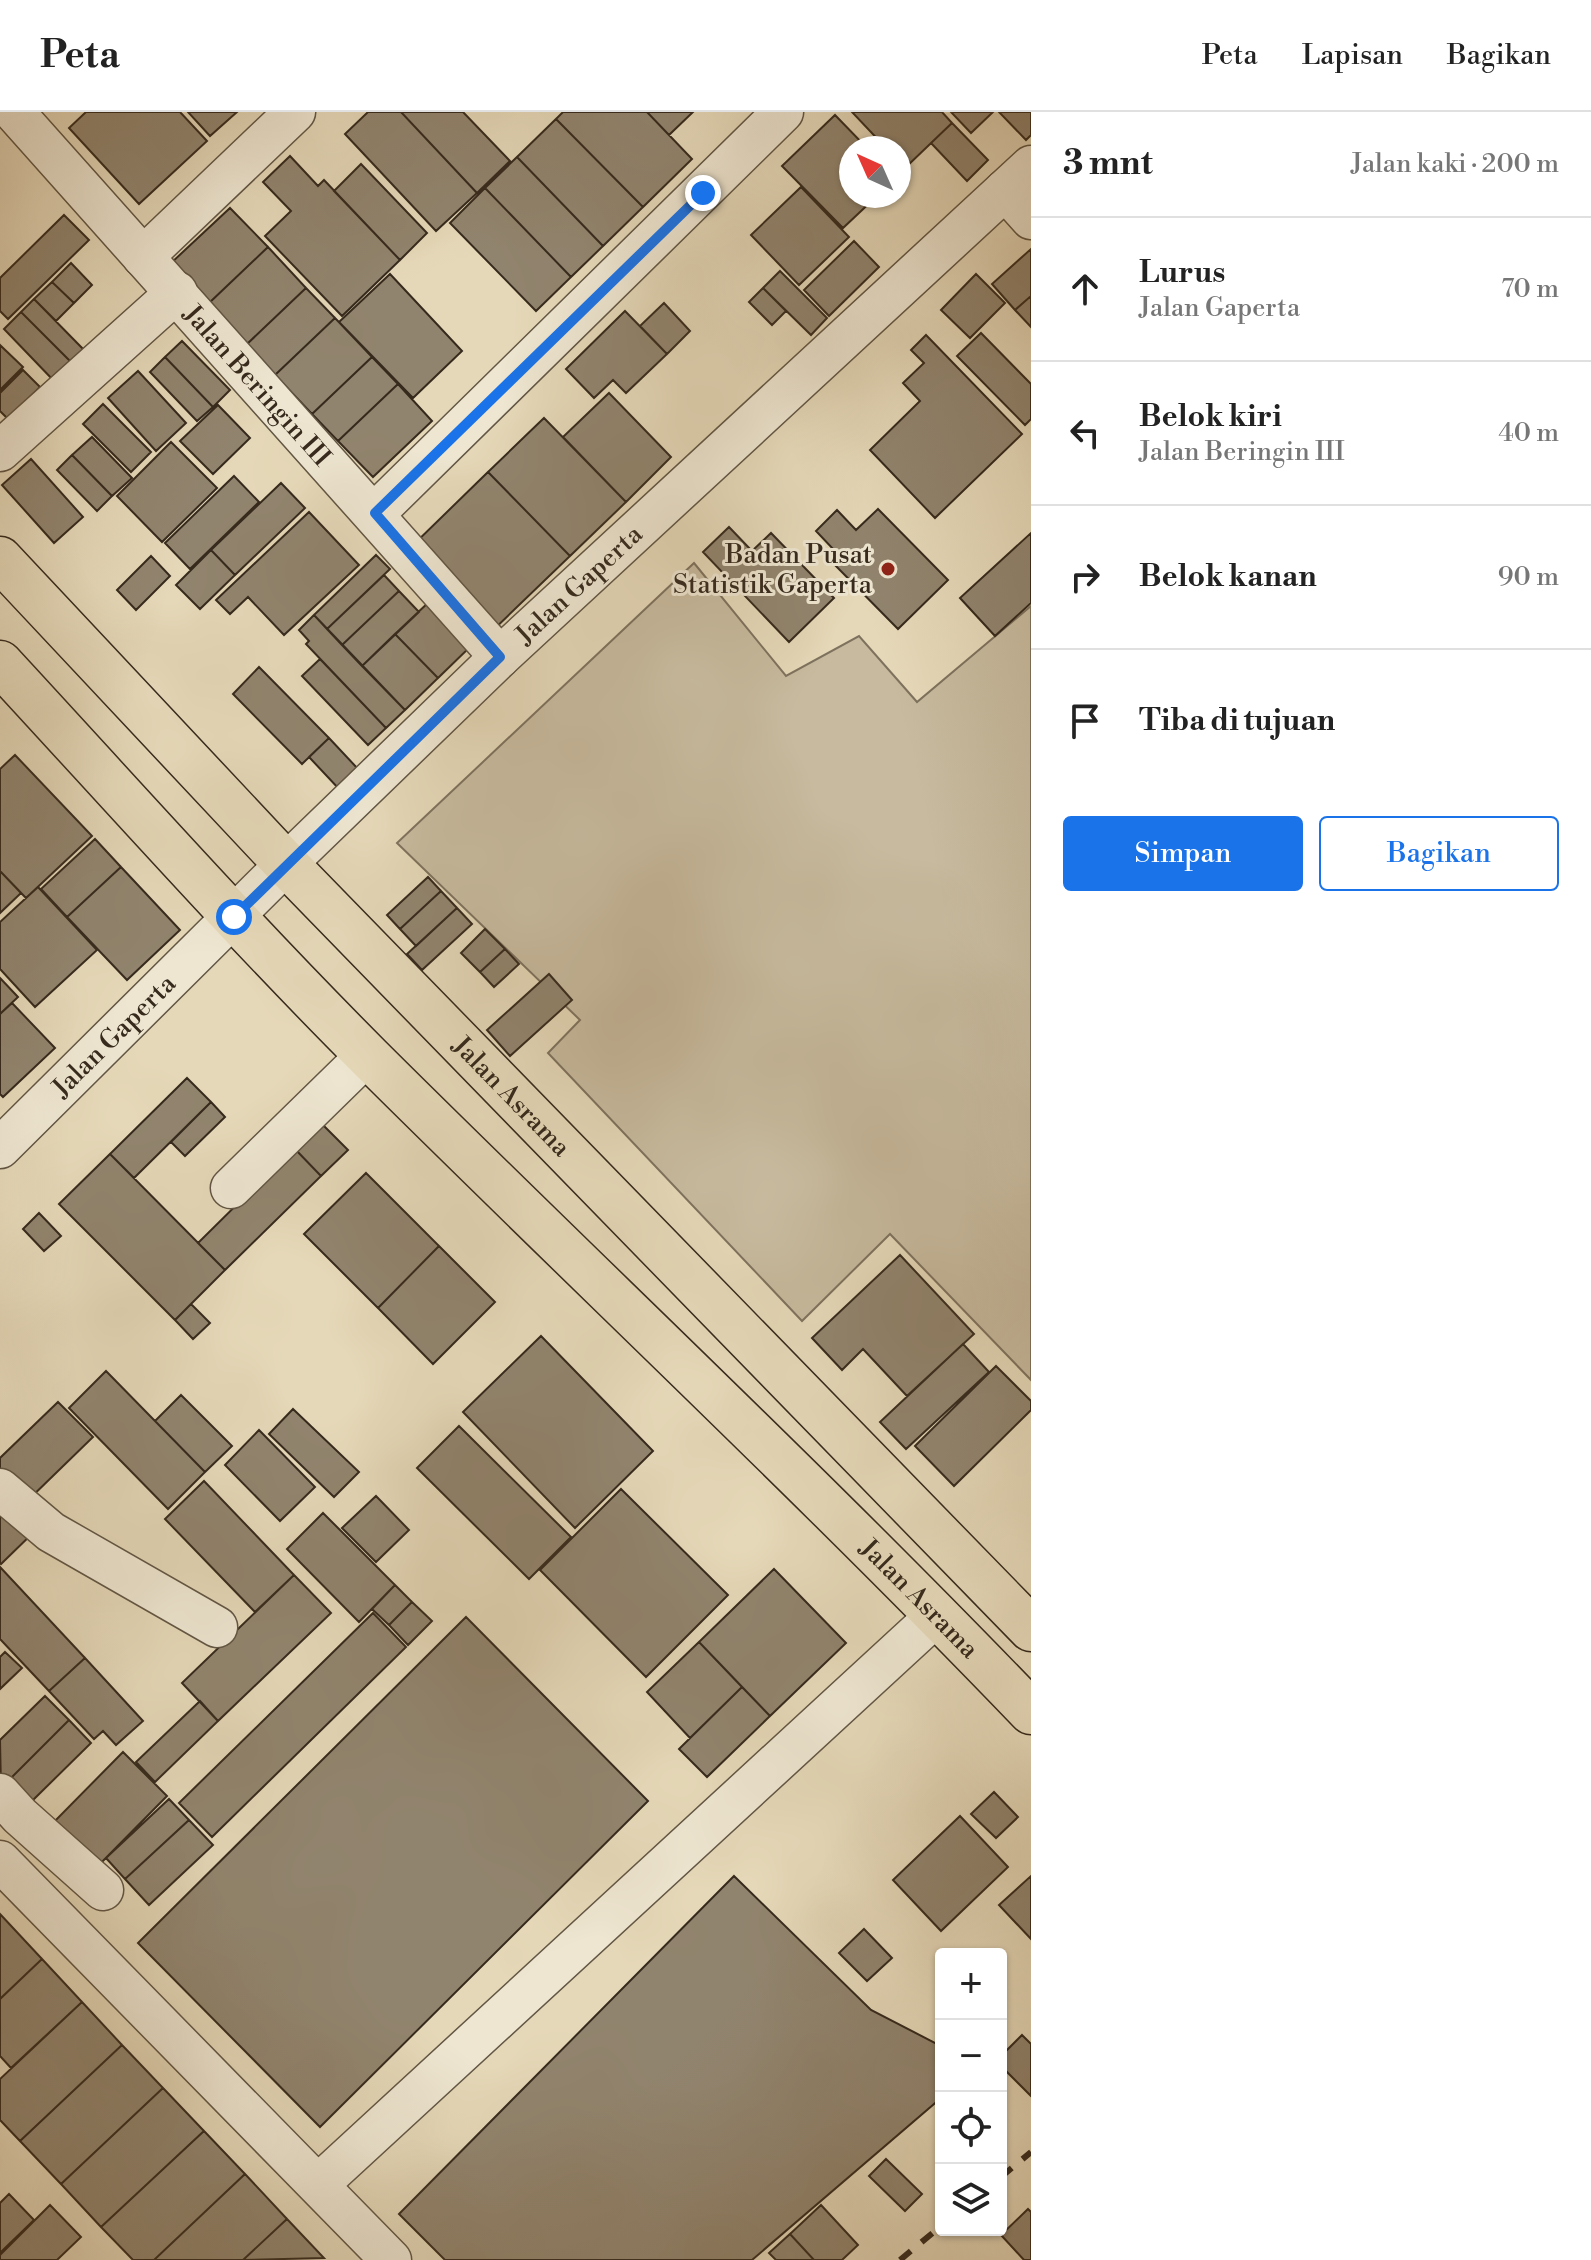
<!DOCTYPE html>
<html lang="id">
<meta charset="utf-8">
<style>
:root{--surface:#fff;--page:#f2f2f2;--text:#222;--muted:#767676;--line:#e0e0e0;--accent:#1a73e8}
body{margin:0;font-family:"Libre Bodoni",serif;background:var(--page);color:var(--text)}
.controls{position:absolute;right:24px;bottom:24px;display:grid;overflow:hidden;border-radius:8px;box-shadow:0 2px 6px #0004}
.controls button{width:72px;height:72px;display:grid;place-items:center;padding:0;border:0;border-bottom:2px solid var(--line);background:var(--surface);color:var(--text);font:40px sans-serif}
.compass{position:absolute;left:839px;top:24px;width:72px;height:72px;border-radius:50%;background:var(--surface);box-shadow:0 2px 6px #0004;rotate:315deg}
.stop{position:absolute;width:24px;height:24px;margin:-18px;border:6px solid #1a73e8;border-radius:50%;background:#fff}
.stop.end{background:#1a73e8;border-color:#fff;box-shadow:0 2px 8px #0008}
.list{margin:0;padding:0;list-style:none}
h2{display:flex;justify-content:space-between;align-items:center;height:104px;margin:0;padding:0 32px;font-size:34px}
h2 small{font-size:26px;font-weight:400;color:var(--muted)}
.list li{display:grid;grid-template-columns:52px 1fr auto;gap:24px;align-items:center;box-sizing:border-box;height:144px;padding:0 32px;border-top:2px solid var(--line)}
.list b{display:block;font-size:30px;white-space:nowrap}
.list p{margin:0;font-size:26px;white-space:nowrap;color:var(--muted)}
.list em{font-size:26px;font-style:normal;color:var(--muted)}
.actions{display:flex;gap:16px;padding:24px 32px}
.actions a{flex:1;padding:18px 0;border:2px solid var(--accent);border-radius:8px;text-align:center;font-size:28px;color:var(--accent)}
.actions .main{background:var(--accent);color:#fff}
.icon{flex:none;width:44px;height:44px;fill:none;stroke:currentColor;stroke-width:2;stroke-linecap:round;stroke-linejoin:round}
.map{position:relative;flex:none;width:1031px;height:2148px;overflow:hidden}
header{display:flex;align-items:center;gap:48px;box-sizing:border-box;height:112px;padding:0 40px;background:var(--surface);border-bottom:2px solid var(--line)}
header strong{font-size:38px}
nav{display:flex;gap:44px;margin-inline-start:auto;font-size:28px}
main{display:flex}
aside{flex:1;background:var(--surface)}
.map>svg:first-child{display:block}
</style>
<header>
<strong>Peta</strong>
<nav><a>Peta</a><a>Lapisan</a><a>Bagikan</a></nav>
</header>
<main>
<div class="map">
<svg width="1031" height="2148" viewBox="0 0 1031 2148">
<rect width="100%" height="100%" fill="#e5d8b8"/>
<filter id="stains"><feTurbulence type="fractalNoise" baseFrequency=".0025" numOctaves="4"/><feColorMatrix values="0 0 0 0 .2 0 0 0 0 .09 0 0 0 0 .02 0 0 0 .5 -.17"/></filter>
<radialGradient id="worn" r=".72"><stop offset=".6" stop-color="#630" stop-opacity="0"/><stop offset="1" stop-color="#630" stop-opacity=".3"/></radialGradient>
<path fill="#c7ba9e" stroke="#7e725e" stroke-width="2" d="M694 451 786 564 859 524 917 590 1031 494V1268L890 1122 802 1209 548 941 580 908 397 731Z"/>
<path fill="#91846e" stroke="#362a1d" stroke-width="2" d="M86 0H180L207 29 139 92 69 16Z
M188 0H237L210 24Z
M368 0H401L477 81 436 119 345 22Z
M401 0H463L510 49 477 81Z
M563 0H647L692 47 643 95 556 7Z
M647 0H693L669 23Z
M852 0H942L952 11 905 56 899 49V36H886Z
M951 0H993L971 21Z
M999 0H1031V23L1026 28Z
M835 3 867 36H851V84H877L843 116 782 54Z
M556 7 643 95 603 134 517 45Z
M952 11 988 48 967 69 931 31Z
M290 44 318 74 324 68 400 148 342 204 265 124 291 99 263 70Z
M517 45 603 134 571 165 485 76Z
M361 52 427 121 400 148 334 79Z
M801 75 849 125 799 173 751 123Z
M485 76 571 165 536 199 450 111Z
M230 96 268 135 208 192 170 152Z
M64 103 89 128 8 207 0 199V166Z
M854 129 879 155 829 204 804 178Z
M268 135 306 176 246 233 208 192Z
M1031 137V184L1015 198 992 172Z
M71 151 92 173 74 191 52 170Z
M780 159 827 206 811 223 763 176Z
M390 162 462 239 413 286 339 210Z
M976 162 1005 191 970 226 941 198Z
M52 170 74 191 56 209 34 187Z
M306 176 335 206 275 263 246 233Z
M763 176 786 199 772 213 749 190Z
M1031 184V215L1015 198Z
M34 187 86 240 73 252 21 200Z
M664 191 690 219 667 242 640 214Z
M625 199 667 242 626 281 613 268 594 286 566 257Z
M21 200 73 252 55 270 4 217Z
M335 206 372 245 312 302 275 263Z
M981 221 1031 272V307L1025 313 957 244Z
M926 223 1022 322 935 406 870 338 920 289 903 271 924 251 911 238Z
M182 229 230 278 213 295 165 245Z
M0 233 23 255 0 278Z
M165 245 213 295 197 309 150 260Z
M372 245 398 272 338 329 312 302Z
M23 258 40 275 8 307 0 299V281Z
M138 259 186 311 156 339 108 286Z
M398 272 432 309 373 365 338 329Z
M609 281 671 345 626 390 563 325Z
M103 292 151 340 131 360 83 312Z
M218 293 250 326 213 362 180 329Z
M544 306 626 390 570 444 488 360Z
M92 325 132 366 112 384 72 343Z
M171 330 217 376 162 430 117 384Z
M72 343 112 384 97 399 57 358Z
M31 347 83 405 54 431 2 373Z
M488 360 570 444 489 522 408 438Z
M234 364 259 390 190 457 165 431Z
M281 371 305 396 235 463 211 438Z
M878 397 948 468 898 517 828 446 835 439 816 419 837 398 856 418Z
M309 400 359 453 284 523 248 485 230 502 216 488Z
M729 415 752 439 771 421 834 486 789 530 703 440Z
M1031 421V491L995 524 960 486Z
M211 438 235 463 200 497 176 473Z
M376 443 390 457 327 517 314 503Z
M151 444 170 464 136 498 117 478Z
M384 463 399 479 342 533 327 517Z
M399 479 419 500 362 554 342 533Z
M430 489 472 533 438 566 395 522Z
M314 503 405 598 386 616 306 532 309 529 299 518Z
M395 522 438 566 405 598 362 554Z
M320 547 386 616 368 633 302 564Z
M259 555 329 626 302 652 233 582Z
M329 626 359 658 340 678 309 645Z
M15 643 92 724 26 786 0 759V657Z
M95 727 121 755 67 805 41 777Z
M121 755 180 818 127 868 67 805Z
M0 759 21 781 0 801Z
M428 765 441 779 400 817 387 803Z
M38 775 97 838 35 895 0 857V810Z
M441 779 457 796 416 834 400 817Z
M457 796 472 812 422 858 407 842Z
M485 817 505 837 480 860 461 841Z
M505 837 519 852 494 875 480 860Z
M549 862 572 888 510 944 487 918Z
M0 866 18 885 0 902Z
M12 891 55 936 3 985 0 982V902Z
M187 966 211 990 134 1066 110 1042Z
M211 990 225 1005 185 1044 171 1030Z
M320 1010 348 1038 321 1064 294 1036Z
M294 1036 321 1064 225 1158 198 1131Z
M110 1042 225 1158 175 1208 59 1092Z
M366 1061 439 1134 378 1196 304 1122Z
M39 1101 61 1124 44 1139 23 1117Z
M439 1134 495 1190 433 1252 378 1196Z
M900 1143 974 1222 907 1284 863 1237 842 1258 812 1226Z
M191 1192 210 1211 193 1227 175 1208Z
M541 1224 653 1339 575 1416 463 1300Z
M963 1232 989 1260 906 1337 880 1310Z
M996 1254 1031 1289V1298L954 1374 915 1334Z
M106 1259 205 1360 168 1397 69 1296Z
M181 1283 232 1334 205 1360 155 1309Z
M58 1290 93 1325 22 1394 0 1371V1346Z
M293 1297 359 1360 334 1385 269 1322Z
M459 1314 571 1425 529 1467 417 1356Z
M259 1318 315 1375 280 1409 225 1353Z
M204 1369 294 1463 255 1500 165 1407Z
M621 1377 728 1483 646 1565 540 1458Z
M0 1379 37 1417 1 1452 0 1451Z
M376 1384 409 1418 376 1450 342 1416Z
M323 1401 395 1473 359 1510 287 1437Z
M0 1455 85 1546 49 1579 0 1527Z
M774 1457 846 1531 770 1604 699 1530Z
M294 1463 331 1501 218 1609 182 1571Z
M395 1473 412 1490 389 1513 372 1497Z
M412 1490 432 1509 408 1533 389 1513Z
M373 1501 406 1535 212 1725 179 1691Z
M466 1505 648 1689 320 2015 138 1831Z
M699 1530 742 1575 690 1626 647 1580Z
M5 1540 22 1556 0 1577V1545Z
M85 1546 143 1609 116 1633 103 1619 94 1627 49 1579Z
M742 1575 770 1604 707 1665 679 1637Z
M45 1584 69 1608 1 1676 0 1628Z
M200 1589 218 1609 155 1670 136 1650Z
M69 1608 91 1631 31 1690 9 1668Z
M123 1640 167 1684 92 1760 48 1716Z
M994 1680 1018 1705 996 1726 971 1702Z
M169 1687 189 1708 125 1767 106 1746Z
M960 1704 1008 1755 941 1819 893 1768Z
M189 1708 213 1733 149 1793 125 1767Z
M734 1764 871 1898 941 1934V1986L752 2148H445L399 2102Z
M1031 1764V1827L999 1793Z
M0 1802 42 1847 0 1887Z
M864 1817 892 1846 867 1869 839 1841Z
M42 1847 82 1890 11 1956 0 1944V1887Z
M82 1890 122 1933 20 2029 0 2008V1967Z
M1022 1923 1031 1932V1984L1001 1954V1944Z
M122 1933 163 1976 61 2072 20 2029Z
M163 1976 204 2019 101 2115 61 2072Z
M204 2019 245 2062 154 2148H133L101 2115Z
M886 2047 922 2082 905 2099 869 2064Z
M245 2062 287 2107 243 2148H154Z
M9 2082 34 2108 0 2141V2091Z
M50 2093 81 2125 57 2148H0V2143Z
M821 2093 858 2133 842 2148H814L790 2122Z
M1028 2097 1031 2100V2148H1024L1001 2123Z
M287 2107 324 2146 243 2148Z
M790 2122 814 2148H776L769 2141Z"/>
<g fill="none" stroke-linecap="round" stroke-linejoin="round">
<g stroke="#625644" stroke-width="43">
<g id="minor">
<path id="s1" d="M14 0 500 545"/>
<path d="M1005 78 1031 107"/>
<path d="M143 145 295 0"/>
<path d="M0 339 177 180"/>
<path d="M375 401 783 0"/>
<path id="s2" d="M0 1036 286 752 500 545 1031 54"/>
<path d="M231 1076 367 943"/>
<path d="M0 1377 51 1420 217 1515"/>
<path d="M0 1682 20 1704 103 1778"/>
<path d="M0 1749 391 2148"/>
<path d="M319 2072 937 1503"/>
</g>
</g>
<g stroke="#362a1d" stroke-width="47">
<g id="highway">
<path id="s3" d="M0 447 286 752 1031 1517"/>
<path id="s4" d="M0 551C122 683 242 818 369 945 589 1164 816 1376 1031 1600"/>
</g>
</g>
<use href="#minor" stroke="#eee6d1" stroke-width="40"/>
<use href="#highway" stroke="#e5d8b8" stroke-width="44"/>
<path stroke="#362a1d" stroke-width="6" stroke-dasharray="14 14" stroke-linecap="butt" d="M1001 2065 1031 2040
M900 2148 941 2114"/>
</g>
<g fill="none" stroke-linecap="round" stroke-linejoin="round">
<path stroke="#1a73e8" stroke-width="10" d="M234 805 500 545 375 401 703 81"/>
</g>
<circle fill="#8f2418" stroke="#eee6d1" stroke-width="3" cx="888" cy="457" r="8"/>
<g text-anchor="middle" stroke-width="6" stroke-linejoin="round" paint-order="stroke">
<g font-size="26" fill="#362a1d" stroke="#eee6d1">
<text dy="9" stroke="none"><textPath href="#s1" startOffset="366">Jalan Beringin III</textPath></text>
<text dy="9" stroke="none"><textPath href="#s2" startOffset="808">Jalan Gaperta</textPath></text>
<text dy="9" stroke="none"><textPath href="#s2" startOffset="160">Jalan Gaperta</textPath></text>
<text dy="9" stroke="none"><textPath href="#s3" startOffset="742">Jalan Asrama</textPath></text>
<text dy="9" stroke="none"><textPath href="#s4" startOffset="1312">Jalan Asrama</textPath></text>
</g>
<g font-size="26" fill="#362a1d" stroke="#eee6d1" text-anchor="end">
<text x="872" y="451">Badan Pusat<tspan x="872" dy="30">Statistik Gaperta</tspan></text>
</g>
</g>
<rect width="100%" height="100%" filter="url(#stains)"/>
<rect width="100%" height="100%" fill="url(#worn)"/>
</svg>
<div class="controls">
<button>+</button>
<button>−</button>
<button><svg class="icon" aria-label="locate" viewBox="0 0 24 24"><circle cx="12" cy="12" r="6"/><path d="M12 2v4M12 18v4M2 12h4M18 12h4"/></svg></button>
<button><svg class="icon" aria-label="layers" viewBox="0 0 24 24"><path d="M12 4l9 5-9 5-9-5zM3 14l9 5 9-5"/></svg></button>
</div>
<svg class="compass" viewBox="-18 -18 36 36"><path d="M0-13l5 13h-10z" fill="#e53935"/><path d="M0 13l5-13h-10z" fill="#767676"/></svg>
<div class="stop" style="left:234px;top:805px"></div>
<div class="stop end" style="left:703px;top:81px"></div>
</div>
<aside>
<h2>3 mnt<small>Jalan kaki · 200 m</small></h2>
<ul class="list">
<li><svg class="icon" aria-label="ahead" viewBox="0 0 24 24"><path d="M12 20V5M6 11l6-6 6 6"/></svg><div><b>Lurus</b><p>Jalan Gaperta</p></div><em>70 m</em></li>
<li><svg class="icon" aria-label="left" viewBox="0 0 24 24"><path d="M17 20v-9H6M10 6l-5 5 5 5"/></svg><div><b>Belok kiri</b><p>Jalan Beringin III</p></div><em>40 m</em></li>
<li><svg class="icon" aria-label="right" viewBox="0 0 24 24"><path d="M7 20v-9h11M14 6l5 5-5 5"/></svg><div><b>Belok kanan</b></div><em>90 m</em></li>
<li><svg class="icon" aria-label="arrive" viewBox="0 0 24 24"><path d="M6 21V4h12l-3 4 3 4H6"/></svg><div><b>Tiba di tujuan</b></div></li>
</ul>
<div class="actions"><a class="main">Simpan</a><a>Bagikan</a></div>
</aside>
</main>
